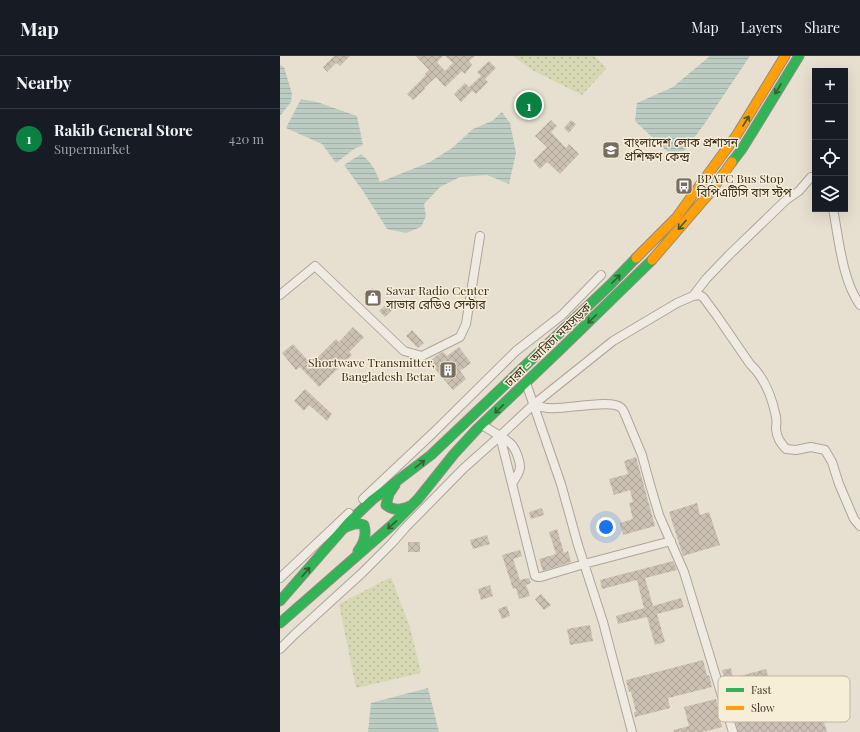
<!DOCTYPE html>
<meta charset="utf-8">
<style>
:root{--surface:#171b24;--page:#242831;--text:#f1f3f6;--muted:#9ea1a6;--line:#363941;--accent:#0b8043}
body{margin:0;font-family:"Playfair Display","Noto Sans Bengali",serif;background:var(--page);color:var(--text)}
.controls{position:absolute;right:12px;top:12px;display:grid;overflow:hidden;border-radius:0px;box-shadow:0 4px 16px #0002}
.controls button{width:36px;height:36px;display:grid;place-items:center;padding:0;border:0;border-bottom:1px solid var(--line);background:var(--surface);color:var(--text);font:20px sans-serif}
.you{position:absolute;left:326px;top:471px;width:14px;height:14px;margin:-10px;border:3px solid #fff;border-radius:50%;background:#1a73e8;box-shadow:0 0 0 6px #1a73e833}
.badge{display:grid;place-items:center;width:26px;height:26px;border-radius:50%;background:var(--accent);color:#fff;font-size:13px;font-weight:700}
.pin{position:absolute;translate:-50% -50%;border:2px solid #fff;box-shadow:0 1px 4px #0006}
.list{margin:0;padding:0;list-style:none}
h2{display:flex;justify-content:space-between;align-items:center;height:52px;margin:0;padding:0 16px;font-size:17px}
h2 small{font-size:13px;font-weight:400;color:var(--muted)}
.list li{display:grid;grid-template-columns:26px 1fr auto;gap:12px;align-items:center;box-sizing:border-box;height:60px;padding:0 16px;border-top:1px solid var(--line)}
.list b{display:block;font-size:15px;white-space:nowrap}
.list p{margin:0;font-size:13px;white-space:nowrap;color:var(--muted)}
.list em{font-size:13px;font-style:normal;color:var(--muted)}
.icon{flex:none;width:22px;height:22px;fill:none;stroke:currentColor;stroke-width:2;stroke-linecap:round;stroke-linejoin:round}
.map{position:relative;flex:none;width:580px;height:676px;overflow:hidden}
header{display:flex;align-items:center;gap:24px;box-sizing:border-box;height:56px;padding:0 20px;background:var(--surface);border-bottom:1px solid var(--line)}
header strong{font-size:19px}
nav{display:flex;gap:22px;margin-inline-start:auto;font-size:14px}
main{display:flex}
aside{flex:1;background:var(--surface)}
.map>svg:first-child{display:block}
</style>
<header>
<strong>Map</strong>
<nav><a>Map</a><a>Layers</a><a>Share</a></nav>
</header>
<main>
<aside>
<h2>Nearby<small></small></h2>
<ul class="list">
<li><span class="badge">1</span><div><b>Rakib General Store</b><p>Supermarket</p></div><em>420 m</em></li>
</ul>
</aside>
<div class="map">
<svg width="580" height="676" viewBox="0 0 580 676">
<defs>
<pattern id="park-dots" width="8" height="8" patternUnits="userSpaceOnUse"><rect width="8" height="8" fill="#d6d7b3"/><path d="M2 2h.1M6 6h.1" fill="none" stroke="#b9b99a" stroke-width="1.8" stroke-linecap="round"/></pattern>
<pattern id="water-rules" width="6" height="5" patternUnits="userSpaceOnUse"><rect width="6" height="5" fill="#bcccc2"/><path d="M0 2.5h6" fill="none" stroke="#a2b0a6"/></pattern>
<pattern id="building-cross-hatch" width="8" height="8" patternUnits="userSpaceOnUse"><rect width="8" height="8" fill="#cbbfb2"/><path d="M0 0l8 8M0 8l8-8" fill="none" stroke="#afa499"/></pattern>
</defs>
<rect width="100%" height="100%" fill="#e7e0d1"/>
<path fill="url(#park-dots)" d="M233 0H314L327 12 302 39 252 14Z
M111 521 130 571 141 617 76 632 59 548Z"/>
<path fill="url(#water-rules)" d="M430 0H470L423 70 404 95 390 98 355 65 357 47 393 31Z
M0 9 4 11 12 38 11 46 0 60Z
M21 43 37 46 77 60 83 89 74 93 56 107 42 88 6 72Z
M222 56 230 67 236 97 229 128 207 119 180 121 160 131 144 148 146 160 141 171 126 177 107 173 83 135 64 109 81 98C92 107 95 113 100 126L150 106 172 92 193 73 212 65Z
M148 632 159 676H88L91 647Z"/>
<path fill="url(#building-cross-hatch)" d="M54 0H70L60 10 56 7 47 16 43 11Z
M136 0H163L157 6 165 15 173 7 165 0H195L189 5 192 9 185 18 182 15 165 31 156 21 144 32 145 33 133 44 127 38 146 19 145 18 149 14Z
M209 5 216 12 205 23 208 26 196 38 192 35 181 46 174 38 185 27 189 31 201 20 197 16Z
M271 64 277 70 271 76 286 92 289 88 299 98 280 118 267 106 260 113 253 105 267 91 255 80Z
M291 64 296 68 289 77 284 72Z
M92 232 99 238 93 245 86 238Z
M112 243 118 249 105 261 99 255Z
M73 271 84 281 69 296 72 299 39 331 20 311 16 314 2 297 13 288 31 308 56 283 59 286Z
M132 274 144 287 138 292 126 280Z
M179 291 191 307 180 315 186 323 173 334 149 306 160 297 163 296 167 300Z
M25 333 39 346 52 358 47 365 29 349 24 355 14 345Z
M356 401 375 470 343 479 340 467 353 463 349 447 353 446 350 434 334 439 329 423 348 418 344 405Z
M417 447 420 459 429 456 440 489 403 500 389 456Z
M262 452 264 459 251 463 249 456Z
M277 473 284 497 288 495 291 506 263 515 259 503 276 498 269 476Z
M207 479 210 488 193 493 190 484Z
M128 486H140V496H128Z
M240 494 242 500 233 503 240 524 249 522 251 527 246 529 250 540 239 543 236 532 233 533 222 499Z
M393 505 397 514 365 522 373 550 401 542 404 551 377 558 385 586 375 589 367 561 338 568 336 560 364 552 357 524 322 533 320 524Z
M210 529 213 540 201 544 198 533Z
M261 538 271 549 264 554 255 543Z
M227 550 230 560 222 563 218 553Z
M310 569 313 585 290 589 287 573Z
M423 604 427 620 429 619 432 631 388 642 390 652 355 661 354 656H356L351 636H349L346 624Z
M451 612 453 622 486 613 491 630 530 620 533 630 512 636 517 658 540 652 547 676H458L442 614Z
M436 643 442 671 423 676H394V674L409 670 404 651Z"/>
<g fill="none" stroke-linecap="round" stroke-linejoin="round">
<g stroke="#ada599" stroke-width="10">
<path id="street" d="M553 153C559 183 562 224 580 249
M0 239 35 210 124 295 142 300 180 281 186 268 200 180
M413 240 426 223 449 199 506 144 519 135 531 121H535
M246 327 281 428 298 489 323 566 352 676
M253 349C258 350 264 352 269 352 284 354 330 343 340 351 342 352 343 354 344 356L362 399 369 425 379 459 404 516 453 676
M220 380 253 349 333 285 397 247 413 240 419 239 423 241 437 260 470 308C484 321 492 341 496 361 497 365 496 369 496 373 497 382 500 386 506 393L516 394 531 391 545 394 552 406 559 428 574 463 580 470
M220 380C230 386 234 389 238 401 239 404 240 408 240 411 240 417 235 422 232 428L255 520C258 522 261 521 264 520L304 508 391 485
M220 380 232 428
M83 443 153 377 236 295 282 259 321 219
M0 522 69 457
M0 593 14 579 82 517 112 487 126 471 184 412 220 380 202 369"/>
</g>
<g stroke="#928b80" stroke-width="11">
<path id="fast" d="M452 106 462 93 519 0
M115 429 109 438 106 449C114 455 121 454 130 450
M64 472C71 469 77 466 84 469 87 479 84 487 78 495
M0 545 69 466 92 444 151 399 330 229 356 202
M0 567 112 469 138 443 174 398 197 373 284 290 372 204"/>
</g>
<g stroke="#928b80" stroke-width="11">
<path id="slow" d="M356 202 396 162 456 80 505 0
M372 204 428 139 452 106"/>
</g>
<use href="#street" stroke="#efebe3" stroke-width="8"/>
<use href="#fast" stroke="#30b455" stroke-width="9"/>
<use href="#slow" stroke="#ff9f0a" stroke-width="9"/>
</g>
<defs><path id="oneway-shaft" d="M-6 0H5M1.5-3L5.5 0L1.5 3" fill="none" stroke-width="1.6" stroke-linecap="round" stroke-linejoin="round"/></defs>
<g stroke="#385d33">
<use href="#oneway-shaft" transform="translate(498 33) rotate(121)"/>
<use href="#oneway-shaft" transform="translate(466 65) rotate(-59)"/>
<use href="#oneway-shaft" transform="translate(402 169) rotate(131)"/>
<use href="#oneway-shaft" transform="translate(336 223) rotate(-45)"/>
<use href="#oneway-shaft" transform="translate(312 263) rotate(135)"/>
<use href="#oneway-shaft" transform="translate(219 353) rotate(136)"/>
<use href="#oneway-shaft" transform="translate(140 408) rotate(-38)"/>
<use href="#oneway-shaft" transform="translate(112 469) rotate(137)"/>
<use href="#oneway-shaft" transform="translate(26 516) rotate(-49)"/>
</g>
<defs>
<g id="university-square" transform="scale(0.9)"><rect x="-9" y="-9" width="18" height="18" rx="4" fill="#786c5e" stroke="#f7eed8"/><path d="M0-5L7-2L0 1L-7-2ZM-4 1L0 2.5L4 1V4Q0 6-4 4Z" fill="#fff"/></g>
<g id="bus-square" transform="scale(0.9)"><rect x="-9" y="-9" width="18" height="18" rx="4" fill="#786c5e" stroke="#f7eed8"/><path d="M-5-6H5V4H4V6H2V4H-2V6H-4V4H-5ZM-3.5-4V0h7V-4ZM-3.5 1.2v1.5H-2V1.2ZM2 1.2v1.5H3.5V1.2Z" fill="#fff"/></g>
<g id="shop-square" transform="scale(0.9)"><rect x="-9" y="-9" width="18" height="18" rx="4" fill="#786c5e" stroke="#f7eed8"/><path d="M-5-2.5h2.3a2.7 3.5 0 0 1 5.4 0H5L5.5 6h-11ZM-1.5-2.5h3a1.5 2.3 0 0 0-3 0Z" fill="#fff"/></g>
<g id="building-square" transform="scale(0.9)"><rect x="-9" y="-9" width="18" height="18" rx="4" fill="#786c5e" stroke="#f7eed8"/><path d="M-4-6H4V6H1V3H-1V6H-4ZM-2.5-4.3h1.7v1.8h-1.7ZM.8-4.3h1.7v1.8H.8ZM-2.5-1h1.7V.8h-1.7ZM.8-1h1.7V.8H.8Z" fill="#fff"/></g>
</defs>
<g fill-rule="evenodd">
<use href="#university-square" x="331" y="94"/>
<use href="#bus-square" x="404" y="130"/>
<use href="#shop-square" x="93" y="242"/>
<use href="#building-square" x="168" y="314"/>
</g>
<g text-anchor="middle" stroke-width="3" stroke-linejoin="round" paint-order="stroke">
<g font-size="12" fill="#3d2e20" stroke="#f7eed8" text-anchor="start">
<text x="344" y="91">বাংলাদেশ লোক প্রশাসন<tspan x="344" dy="14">প্রশিক্ষণ কেন্দ্র</tspan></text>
<text x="417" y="127">BPATC Bus Stop<tspan x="417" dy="14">বিপিএটিসি বাস স্টপ</tspan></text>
<text x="106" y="239">Savar Radio Center<tspan x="106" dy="14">সাভার রেডিও সেন্টার</tspan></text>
<text x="155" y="311" text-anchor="end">Shortwave Transmitter,<tspan x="155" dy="14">Bangladesh Betar</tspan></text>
</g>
<g font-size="12" fill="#3d2e20" stroke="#f7eed8">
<text transform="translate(268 289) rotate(-44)" y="4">ঢাকা - আরিচা মহাসড়ক</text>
</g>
</g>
<rect x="438" y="620" width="132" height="46" rx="6" fill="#f7eed8" stroke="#bfb4a1" stroke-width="1"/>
<rect x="446" y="632" width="18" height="4" fill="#30b455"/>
<rect x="446" y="650" width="18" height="4" fill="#ff9f0a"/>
<g font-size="11" fill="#3d2e20">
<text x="471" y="638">Fast</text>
<text x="471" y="656">Slow</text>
</g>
</svg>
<div class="controls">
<button>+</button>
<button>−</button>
<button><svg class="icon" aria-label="locate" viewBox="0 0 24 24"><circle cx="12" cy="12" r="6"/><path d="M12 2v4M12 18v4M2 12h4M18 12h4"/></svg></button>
<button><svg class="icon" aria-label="layers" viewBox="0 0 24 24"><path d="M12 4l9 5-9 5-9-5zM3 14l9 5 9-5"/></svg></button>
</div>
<div class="you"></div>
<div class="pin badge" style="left:249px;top:49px">1</div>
</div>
</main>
